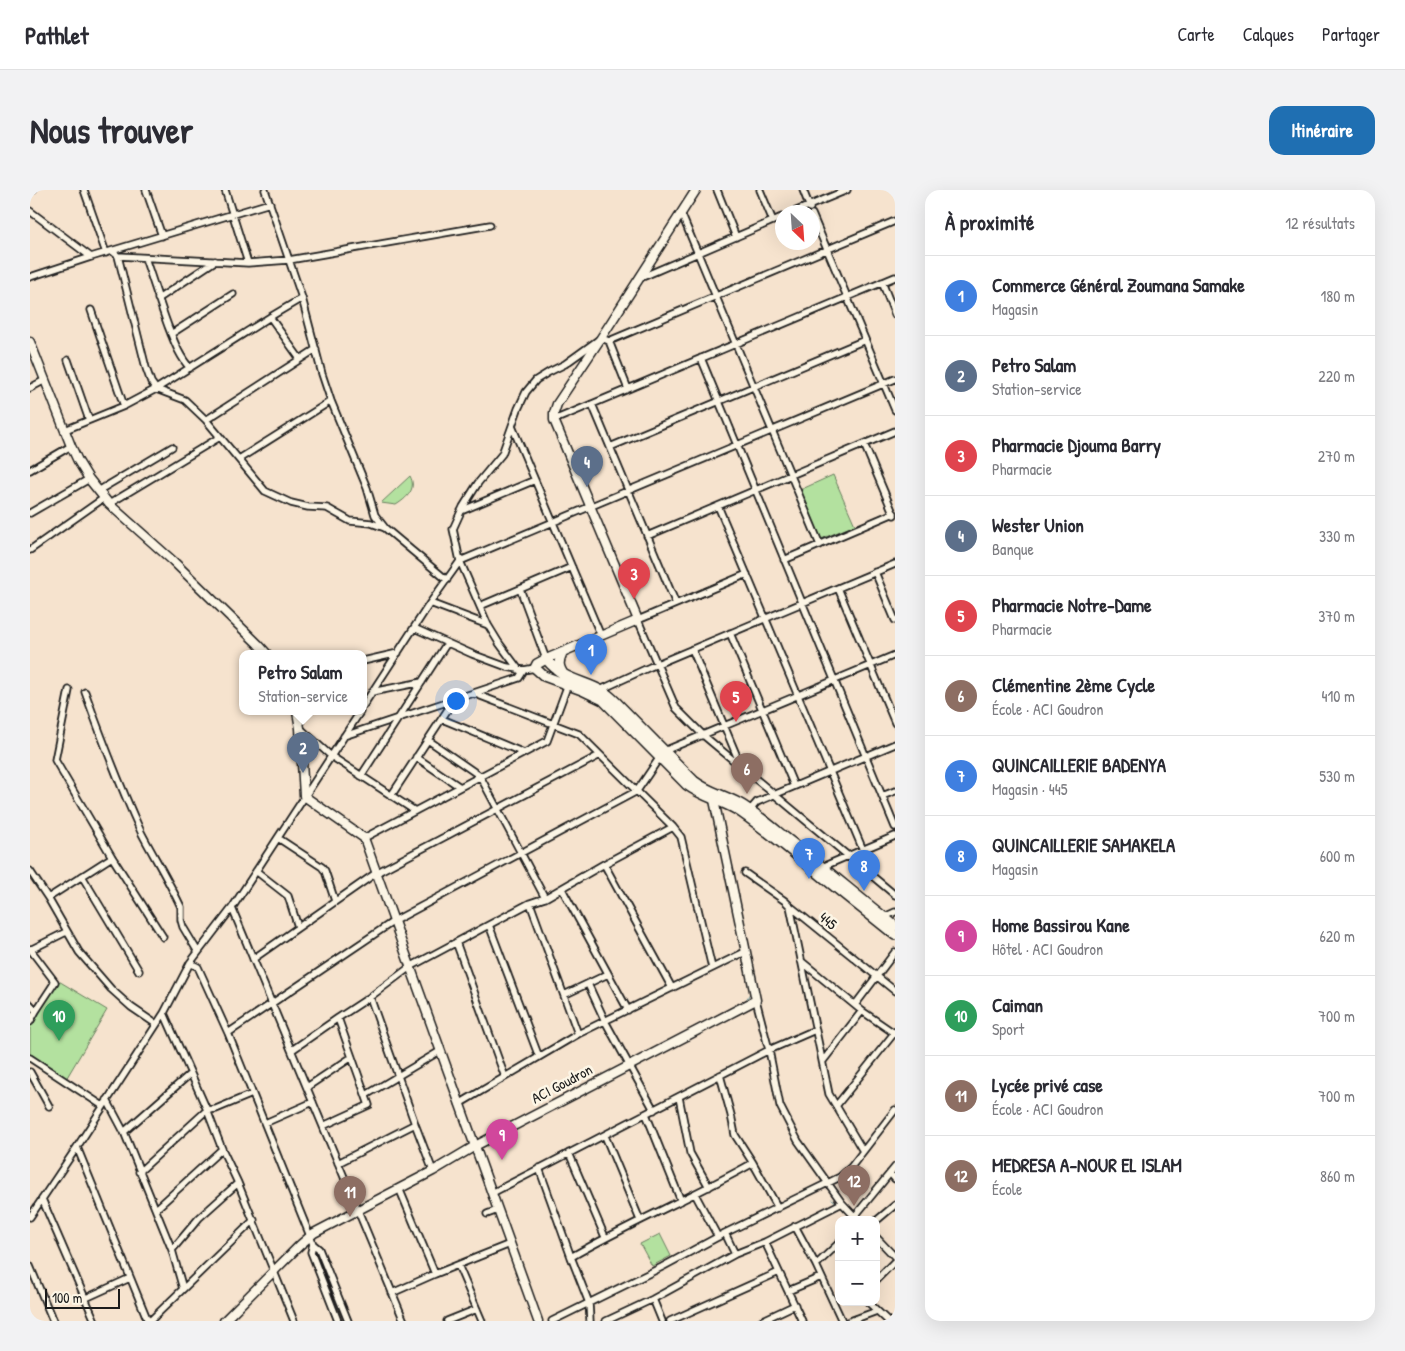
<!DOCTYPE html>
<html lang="fr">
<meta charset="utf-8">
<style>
:root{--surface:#fff;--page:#f2f2f3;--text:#2b2b33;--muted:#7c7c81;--line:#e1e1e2;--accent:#1f6fb2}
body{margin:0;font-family:"Patrick Hand",sans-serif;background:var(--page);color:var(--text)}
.controls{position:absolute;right:15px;bottom:15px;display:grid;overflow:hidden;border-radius:10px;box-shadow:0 5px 20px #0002}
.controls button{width:45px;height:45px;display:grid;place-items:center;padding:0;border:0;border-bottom:1px solid var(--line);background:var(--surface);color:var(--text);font:25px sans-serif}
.compass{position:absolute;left:745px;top:15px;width:45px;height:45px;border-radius:50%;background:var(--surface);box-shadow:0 5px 20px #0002;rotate:155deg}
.scale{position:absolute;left:15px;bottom:12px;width:75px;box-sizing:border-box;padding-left:5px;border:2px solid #1c1c1c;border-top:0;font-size:14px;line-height:18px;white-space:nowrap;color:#1c1c1c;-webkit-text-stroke:4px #fcf5e5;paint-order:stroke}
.you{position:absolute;left:425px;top:510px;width:18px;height:18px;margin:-12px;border:4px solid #fff;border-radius:50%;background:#1a73e8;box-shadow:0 0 0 8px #1a73e833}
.badge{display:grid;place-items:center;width:32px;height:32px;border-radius:50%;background:var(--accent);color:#fff;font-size:16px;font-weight:700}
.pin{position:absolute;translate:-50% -41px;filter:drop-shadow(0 1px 2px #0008)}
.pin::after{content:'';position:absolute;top:26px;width:18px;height:15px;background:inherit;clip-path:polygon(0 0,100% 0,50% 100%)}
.popup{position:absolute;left:209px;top:460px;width:128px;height:65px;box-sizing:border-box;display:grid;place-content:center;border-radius:10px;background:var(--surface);filter:drop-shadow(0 1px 4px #0005);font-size:16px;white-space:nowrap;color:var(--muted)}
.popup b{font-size:19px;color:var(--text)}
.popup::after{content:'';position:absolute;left:50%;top:100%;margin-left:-10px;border:10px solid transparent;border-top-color:var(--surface)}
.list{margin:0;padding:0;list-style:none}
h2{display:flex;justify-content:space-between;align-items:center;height:65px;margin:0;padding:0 20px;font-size:21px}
h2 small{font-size:16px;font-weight:400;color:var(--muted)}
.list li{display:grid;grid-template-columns:32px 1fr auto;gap:15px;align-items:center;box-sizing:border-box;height:80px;padding:0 20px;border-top:1px solid var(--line)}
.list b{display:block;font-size:19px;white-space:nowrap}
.list p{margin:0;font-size:16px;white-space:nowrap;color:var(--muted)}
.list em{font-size:16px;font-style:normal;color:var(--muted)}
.map{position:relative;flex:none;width:865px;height:1131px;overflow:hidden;border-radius:15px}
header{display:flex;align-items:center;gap:30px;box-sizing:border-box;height:70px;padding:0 25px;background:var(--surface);border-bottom:1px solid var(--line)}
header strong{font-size:24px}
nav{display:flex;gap:28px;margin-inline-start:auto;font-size:18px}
.intro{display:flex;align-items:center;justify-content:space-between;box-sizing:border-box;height:120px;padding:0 30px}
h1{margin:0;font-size:35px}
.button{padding:12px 22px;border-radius:15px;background:var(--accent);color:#fff;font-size:18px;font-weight:700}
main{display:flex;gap:30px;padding:0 30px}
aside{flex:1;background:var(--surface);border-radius:15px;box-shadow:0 5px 20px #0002}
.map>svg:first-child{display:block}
</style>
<header>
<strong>Pathlet</strong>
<nav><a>Carte</a><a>Calques</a><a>Partager</a></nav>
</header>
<div class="intro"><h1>Nous trouver</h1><a class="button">Itinéraire</a></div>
<main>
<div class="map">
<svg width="865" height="1131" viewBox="0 0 865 1131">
<rect width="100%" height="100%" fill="#f6e3ce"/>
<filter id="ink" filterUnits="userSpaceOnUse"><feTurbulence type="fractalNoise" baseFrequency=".02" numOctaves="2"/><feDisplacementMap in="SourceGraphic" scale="10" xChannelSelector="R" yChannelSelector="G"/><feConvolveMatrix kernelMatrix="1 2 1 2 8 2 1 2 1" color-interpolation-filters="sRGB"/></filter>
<g filter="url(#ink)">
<path fill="#b3e19f" stroke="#687e5e" d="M803 285 825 335 791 349 770 300Z
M380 286C387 299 377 308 366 315L351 313Z
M27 790 77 820 36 889 0 867V836Z
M630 1044 641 1066 622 1076 610 1054Z"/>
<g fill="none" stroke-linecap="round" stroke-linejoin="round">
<path stroke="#619198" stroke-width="1" d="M716 811 720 803 717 789
M802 1009 807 1013
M328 1015 367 995
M809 1016 823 1030
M293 1034 325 1017
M846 1053 864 1070
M256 1063 267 1052"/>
<g stroke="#1c1c1c" stroke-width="9">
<path id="minor" d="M54 0 76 63
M116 0 132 46
M195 0 218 73
M235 0 272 108 292 184 301 211 337 298 345 325 355 338
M687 0 706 47
M730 0 743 31
M773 0 780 18
M0 1 3 0
M0 21 61 67
M764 22 817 0
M651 23 790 355
M782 24 865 220
M82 61 88 66 116 178 121 192 126 199 155 210 176 230 235 301 261 313 278 317 297 318 320 331 341 333 355 338 417 390
M88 66 218 73 259 70 460 35
M115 68C123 91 130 114 138 136 144 151 149 166 160 178
M0 87 61 67 240 13
M610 88 752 27
M852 92 865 125
M128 109 185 71
M61 120 94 216
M240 127 270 169
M141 144 203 104
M579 151 598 199
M671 168 865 637
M38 170 59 230
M0 198 15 190
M562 214 646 414
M176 230 286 159
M524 230 865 87
M482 236 571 446
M35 240 94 216 126 199 240 127 272 108
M834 254 864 325
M580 257 835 150
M209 269 301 211
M0 280 41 256
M68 301 142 257
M79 314 190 247
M688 316 833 660
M431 321 505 290
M0 323 59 289
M617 346 865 241
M0 360 74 308
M754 370 864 323
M845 382 865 430
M717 384 608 430 646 518 673 545 865 705
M808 398 865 533
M490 399 516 469
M400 413 458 435
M450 416 542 377
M384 438 442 464 477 477 494 480 505 478
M700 443 764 596
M662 459 711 576
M333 471 368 463
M489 480 469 453 458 435 430 371 423 339 433 317 448 293 472 264 488 219 496 202 506 190 519 182 535 174 571 148 579 151 865 31
M39 500 25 570 82 667 133 747
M570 500 620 477 865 374
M55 502C72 549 90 596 111 642 124 667 139 691 151 717V730L153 737 168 762
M342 502 392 492
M443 503 549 544 643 637 651 647 682 778
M333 516 400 413 430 371 865 189
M412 529 494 563
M270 538 301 566 385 621
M314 546 489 488 494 480
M398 550 450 586 515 708
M386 567 430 597
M331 586 417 453
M361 606 424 510
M852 606 865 601
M720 620 727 612 865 554
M248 648 292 677 295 681 305 711
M334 648 517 551 538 494
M574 674 642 798
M792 677 865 646
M0 681 18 708 49 762 81 799 101 817 126 834
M226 681 258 706 268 737
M715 683 755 711 760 716 865 801
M52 686 109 781
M532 699 598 820
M18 708 82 667
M500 713 548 844
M760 716 799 904 833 961
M202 718 374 1131
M854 727 865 722
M459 735 509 867
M426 752 475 887
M0 759 25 792 6 821 0 814
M0 760 36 742
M223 769 346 683 570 565
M771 771 832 821 864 843
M160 773 168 777 198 843 280 1046 283 1054 289 1059 318 1131
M558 794 575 831 624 920
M534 805 578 784
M340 807 385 934 403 981
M726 810 739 860 750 916 768 951 812 1013 828 1030
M825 815 865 762
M134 823 160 773 202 718 330 522
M0 832 6 821
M198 843 364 731 607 601 634 561 865 465
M262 860 308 828 340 807 380 777 500 713 515 708 574 674 643 637
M0 868 73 916
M793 871 832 821
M0 882 19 916
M690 885 701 925 705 945 723 973 748 1018
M277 897 322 867
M336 905 410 861
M649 907 660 963 679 997
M77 910 94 942
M429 914 548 844 715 762
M806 916 865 842
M616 924 651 1011
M235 933 283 912
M293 936 339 915 308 828
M575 946 610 1030
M47 957 134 823 177 920 192 959 208 993 264 1131
M539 963 575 1047
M308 973 385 934
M509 978 541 1067 559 1113 560 1131
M109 982 177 920 186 919 222 904
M860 983 865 989
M369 998 405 1084
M462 1003 739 860 785 840
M665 1004 688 1047
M12 1009 65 1131
M126 1019 192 959
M457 1024 468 1020
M825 1026 865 977
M0 1027 47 957 118 1131
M846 1031 865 1015
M765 1036 786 1075 812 1131
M695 1043 705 1064
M846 1047 865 1067
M735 1052 772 1131
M283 1054 281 1062 308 1131
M142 1060 169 1028 208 993
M541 1067C600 1033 663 1007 723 973
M428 1075 452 1131
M786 1075 809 1053
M0 1076 23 1131
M846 1090 865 1071
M153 1099 142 1060 94 942 160 884
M758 1101 791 1087
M362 1103 405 1084 480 1054
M56 1108 100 1088
M838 1112 858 1131
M120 1131 224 1030
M417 1131 447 1119
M522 1131 632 1077 695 1043 810 987 821 977 865 920
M576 1131 623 1109
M632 1131 623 1109 705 1064 735 1052 812 1013
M640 1131 749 1082
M731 1131 765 1115
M820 1131 847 1121"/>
</g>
<g stroke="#1c1c1c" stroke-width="11">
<path id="tertiary" d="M0 152 41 256 48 271 59 289 79 314 143 371 228 454 237 464
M516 469 608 430 524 230V223L527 214 571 148 666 0
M267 522 270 538 274 606 334 648 508 1131
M194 1131 270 1055 284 1043 403 981 445 956 726 810 684 610"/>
</g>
<g stroke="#1c1c1c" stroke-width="12">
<path id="secondary" d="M532 463C528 472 528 477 534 485
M865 736C827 706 790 674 752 645 740 635 728 625 715 617 699 606 679 603 664 591L586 512C582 508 578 504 574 502 551 489 534 491 516 469L507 474 505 478 514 486 552 500 573 510 657 595C674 608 695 611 712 623 742 644 771 669 799 692 821 710 843 727 865 745"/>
</g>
<use href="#minor" stroke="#fcf5e5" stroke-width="5.5"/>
<use href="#tertiary" stroke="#fcf5e5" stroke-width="8"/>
<use href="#secondary" stroke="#fcf5e5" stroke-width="9"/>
</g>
</g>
<g text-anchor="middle" stroke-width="5" stroke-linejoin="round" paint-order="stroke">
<g font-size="15" fill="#1c1c1c" stroke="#fcf5e5">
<text transform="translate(798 731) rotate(39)" y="5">445</text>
<text transform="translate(532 894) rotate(-28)" y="5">ACI Goudron</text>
</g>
</g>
</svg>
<div class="controls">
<button>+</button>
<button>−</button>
</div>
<svg class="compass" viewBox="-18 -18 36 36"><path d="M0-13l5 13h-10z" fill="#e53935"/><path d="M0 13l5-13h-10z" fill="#7c7c81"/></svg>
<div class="scale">100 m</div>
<div class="you"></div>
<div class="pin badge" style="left:561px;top:485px;background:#3f7fe0">1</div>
<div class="pin badge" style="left:273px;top:583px;background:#5c6f8a">2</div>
<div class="popup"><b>Petro Salam</b>Station-service</div>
<div class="pin badge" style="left:604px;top:409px;background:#e0444e">3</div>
<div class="pin badge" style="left:557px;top:297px;background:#5c6f8a">4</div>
<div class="pin badge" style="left:706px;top:532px;background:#e0444e">5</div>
<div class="pin badge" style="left:717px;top:604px;background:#8d6e63">6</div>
<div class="pin badge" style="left:779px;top:689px;background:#3f7fe0">7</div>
<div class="pin badge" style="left:834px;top:701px;background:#3f7fe0">8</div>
<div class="pin badge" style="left:472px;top:970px;background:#d1479c">9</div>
<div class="pin badge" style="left:29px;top:851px;background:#2e9e5b">10</div>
<div class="pin badge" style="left:320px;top:1027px;background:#8d6e63">11</div>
<div class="pin badge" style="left:824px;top:1016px;background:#8d6e63">12</div>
</div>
<aside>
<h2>À proximité<small>12 résultats</small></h2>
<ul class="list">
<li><span class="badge" style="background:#3f7fe0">1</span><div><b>Commerce Général Zoumana Samake</b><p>Magasin</p></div><em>180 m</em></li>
<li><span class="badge" style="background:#5c6f8a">2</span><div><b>Petro Salam</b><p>Station-service</p></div><em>220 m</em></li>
<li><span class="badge" style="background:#e0444e">3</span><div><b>Pharmacie Djouma Barry</b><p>Pharmacie</p></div><em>270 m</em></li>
<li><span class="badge" style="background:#5c6f8a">4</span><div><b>Wester Union</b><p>Banque</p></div><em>330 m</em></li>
<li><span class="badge" style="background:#e0444e">5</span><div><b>Pharmacie Notre-Dame</b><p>Pharmacie</p></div><em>370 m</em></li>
<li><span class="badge" style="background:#8d6e63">6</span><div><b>Clémentine 2ème Cycle</b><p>École · ACI Goudron</p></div><em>410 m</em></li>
<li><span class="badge" style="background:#3f7fe0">7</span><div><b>QUINCAILLERIE BADENYA</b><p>Magasin · 445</p></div><em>530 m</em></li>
<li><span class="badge" style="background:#3f7fe0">8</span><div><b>QUINCAILLERIE SAMAKELA</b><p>Magasin</p></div><em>600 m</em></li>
<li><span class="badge" style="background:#d1479c">9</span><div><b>Home Bassirou Kane</b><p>Hôtel · ACI Goudron</p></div><em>620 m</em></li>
<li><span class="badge" style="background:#2e9e5b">10</span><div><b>Caiman</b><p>Sport</p></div><em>700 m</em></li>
<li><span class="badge" style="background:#8d6e63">11</span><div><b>Lycée privé case</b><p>École · ACI Goudron</p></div><em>700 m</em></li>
<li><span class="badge" style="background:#8d6e63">12</span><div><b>MEDRESA A-NOUR EL ISLAM</b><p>École</p></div><em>860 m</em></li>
</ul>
</aside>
</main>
